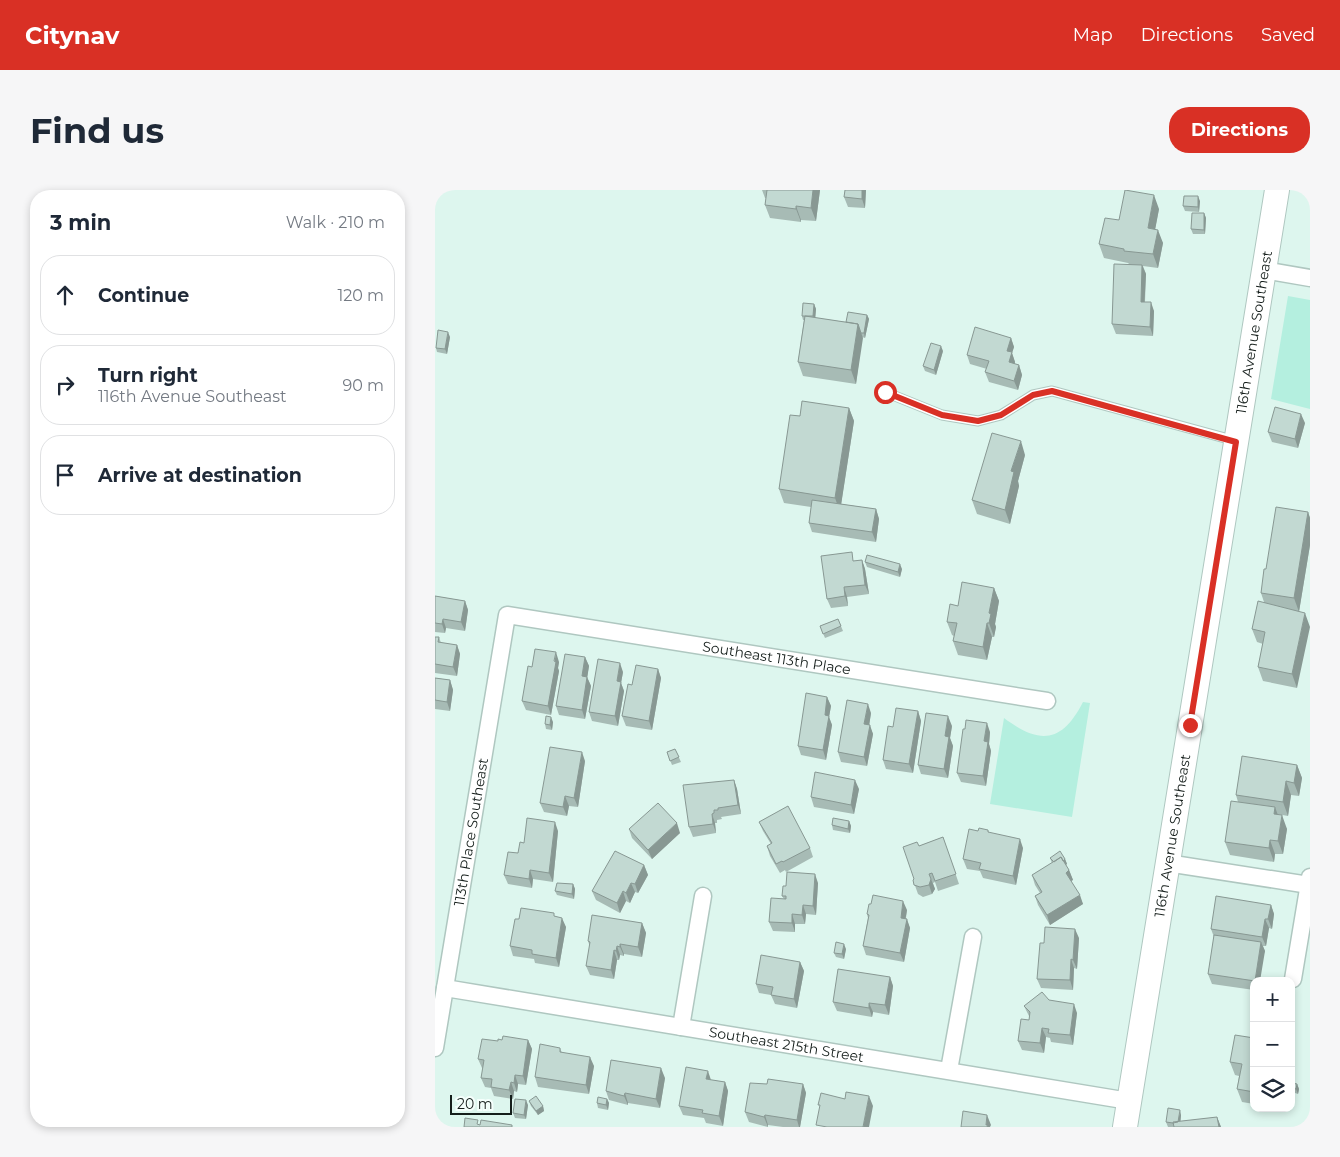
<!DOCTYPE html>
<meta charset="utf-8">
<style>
:root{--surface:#fff;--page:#f6f6f7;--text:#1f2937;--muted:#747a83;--line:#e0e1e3;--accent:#d93025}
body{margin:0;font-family:Montserrat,sans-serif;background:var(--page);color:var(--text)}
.controls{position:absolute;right:15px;bottom:15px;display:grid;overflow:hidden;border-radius:10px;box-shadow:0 2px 8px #0003}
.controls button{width:45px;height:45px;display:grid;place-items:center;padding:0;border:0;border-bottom:1px solid var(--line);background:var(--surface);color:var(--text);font:25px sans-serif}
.scale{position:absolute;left:15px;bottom:12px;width:62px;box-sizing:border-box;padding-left:5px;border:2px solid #151e1b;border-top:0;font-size:14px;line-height:18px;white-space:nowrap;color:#151e1b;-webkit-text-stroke:4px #f5fffc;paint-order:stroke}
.stop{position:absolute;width:15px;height:15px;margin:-11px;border:4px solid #d93025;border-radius:50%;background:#fff}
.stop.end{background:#d93025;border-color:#fff;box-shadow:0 1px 5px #0008}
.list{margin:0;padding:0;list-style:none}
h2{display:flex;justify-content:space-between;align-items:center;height:65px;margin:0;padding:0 20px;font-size:21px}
h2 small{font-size:16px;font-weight:400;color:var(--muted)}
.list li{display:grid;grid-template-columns:32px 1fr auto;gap:15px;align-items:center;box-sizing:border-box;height:80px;margin:0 10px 10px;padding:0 10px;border:1px solid var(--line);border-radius:20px}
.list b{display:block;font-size:19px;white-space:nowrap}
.list p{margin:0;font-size:16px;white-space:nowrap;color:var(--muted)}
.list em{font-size:16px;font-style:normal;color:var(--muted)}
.icon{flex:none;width:28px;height:28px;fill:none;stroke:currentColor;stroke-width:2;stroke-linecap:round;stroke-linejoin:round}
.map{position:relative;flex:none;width:875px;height:937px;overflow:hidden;border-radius:20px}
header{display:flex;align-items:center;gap:30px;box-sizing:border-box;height:70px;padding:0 25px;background:var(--accent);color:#fff}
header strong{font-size:24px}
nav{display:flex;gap:28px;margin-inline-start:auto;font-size:18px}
.intro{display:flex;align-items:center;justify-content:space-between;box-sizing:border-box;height:120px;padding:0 30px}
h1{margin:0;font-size:35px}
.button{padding:12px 22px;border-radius:20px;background:var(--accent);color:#fff;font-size:18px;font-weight:700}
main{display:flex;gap:30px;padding:0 30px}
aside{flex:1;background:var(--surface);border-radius:20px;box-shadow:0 2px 8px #0003}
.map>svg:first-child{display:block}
</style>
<header>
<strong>Citynav</strong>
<nav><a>Map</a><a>Directions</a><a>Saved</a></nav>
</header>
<div class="intro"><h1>Find us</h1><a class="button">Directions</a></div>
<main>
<aside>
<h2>3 min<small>Walk · 210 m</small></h2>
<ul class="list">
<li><svg class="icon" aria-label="ahead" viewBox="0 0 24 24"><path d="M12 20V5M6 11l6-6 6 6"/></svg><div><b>Continue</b></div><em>120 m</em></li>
<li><svg class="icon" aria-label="right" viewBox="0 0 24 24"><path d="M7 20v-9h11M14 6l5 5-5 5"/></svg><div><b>Turn right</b><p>116th Avenue Southeast</p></div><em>90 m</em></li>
<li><svg class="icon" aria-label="arrive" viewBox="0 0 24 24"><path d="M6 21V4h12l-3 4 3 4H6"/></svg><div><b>Arrive at destination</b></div></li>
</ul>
</aside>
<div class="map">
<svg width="875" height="937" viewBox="0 0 875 937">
<rect width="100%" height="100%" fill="#ddf6ee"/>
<path fill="#b4efdf" d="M853 106 875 110V219L836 209Z
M648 512 655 513 637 627 555 614 569 528C605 555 627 553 648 512Z"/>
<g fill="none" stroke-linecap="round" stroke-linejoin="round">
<g stroke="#afc7c0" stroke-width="11">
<path id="lane" d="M450 202 507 225 543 231 566 225 598 205 617 201 801 251"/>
</g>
<g stroke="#afc7c0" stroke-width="19">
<g id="street">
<path d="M829 80 875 88"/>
<path d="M732 673 874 695"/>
<path d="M858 789 875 687"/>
<path id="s1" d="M10 798 694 911"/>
<path d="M246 837 268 706"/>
<path id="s2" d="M0 858 72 425 612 511"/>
<path d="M514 880 538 747"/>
</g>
</g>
<g stroke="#afc7c0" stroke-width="26">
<g id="secondary">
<path id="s3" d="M690 937 842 0"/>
</g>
</g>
<use href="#lane" stroke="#fff" stroke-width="9"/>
<use href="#street" stroke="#fff" stroke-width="16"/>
<use href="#secondary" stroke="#fff" stroke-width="24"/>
</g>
<path fill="#a7bbb5" d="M327 0H385L381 31 366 30V32L335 28 330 15 331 8H330Z
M410 0H431L430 18 413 17 409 7Z
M765 11 764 22 750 21 748 16Z
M724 19 720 39 728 53 723 78 708 76 711 84 710 112 719 121 718 146 681 144 677 134 694 74 693 73 669 68 664 54 684 30Z
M769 23 771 28 770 44H758L756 39Z
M379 114 381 119 380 128 411 132 432 125 434 129 430 148 427 147 421 194 368 186 363 172 369 130H368L367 126Z
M15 147 12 164 2 162 1 158Z
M576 148 579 157 577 163 580 172V174L584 175 587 185 583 200 554 192 550 182 552 179 535 174 532 165Z
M508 161 501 185 490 181 488 176Z
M414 218 419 231 406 314 441 319 444 329 441 352 377 342 374 333 376 317 349 313 344 299 365 226Z
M870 233 863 258 837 252 833 242Z
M590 265 583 291 584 296 575 334 542 324 537 310Z
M873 322 875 328V355L864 421 862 498 828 491 823 477 828 454 822 452 817 439 829 412 826 403 831 379Z
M427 370 430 379 434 404 412 407 413 416 396 418 392 409 420 371Z
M430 372 467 379 465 387 432 377Z
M559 398 564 411 560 434 561 437 559 447H557L552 470 523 465 518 451 519 446 517 445 512 432 523 416Z
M0 406 30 411 33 420 30 441 11 438 10 443 0 442Z
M403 429 408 441 390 448 385 436Z
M0 447H4L6 453 22 455 25 464 22 486 0 483Z
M150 467 154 476 152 487 156 496 150 529 124 525 121 516Z
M124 472 123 478 124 481 116 525 91 520 87 511 97 477Z
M223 479 226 488 217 540 191 536 187 526 197 495Z
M188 482 186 493 189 501 183 536 157 531 154 522Z
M0 488 15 490 18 500 15 521 0 519Z
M392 507 396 516 394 527 397 535 391 570 366 565 363 556Z
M483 521 486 531 478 583 451 579 448 570 458 537Z
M436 523 434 535 438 544 432 576 406 572 403 562Z
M118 532 117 540 111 539 110 534Z
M517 536 515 548 518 556 513 588 486 584 483 575Z
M555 542 554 554 556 561 551 596 526 592 522 583Z
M240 559 246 572 237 575 232 562Z
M150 571 143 617 134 616 132 626 109 622 105 613Z
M862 575 867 588 864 606 856 605 853 626 842 624 852 639 848 664H840L839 672 795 665 790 652 803 612 801 605Z
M299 590 302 599 306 624 286 627 287 629 282 630V633H280L281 643 258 647 254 637Z
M424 599 419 624 379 617 376 607Z
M414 631 416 636 415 643 398 640 397 635Z
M324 632 375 658 378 667 351 682 350 680 345 683 335 666 332 656 336 654 328 641Z
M194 639 245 643 217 669 197 648Z
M553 640 554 643 588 658 581 695 548 688 545 681 532 679 528 669 543 641Z
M123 641 118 692 98 689 97 698 73 694 69 685 89 653Z
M508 647 524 694 503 701 500 692 498 693 500 699 497 704 488 707 483 704 478 690 479 689 484 656Z
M615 668 630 669 632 674 631 675 634 680 638 690 636 691 648 714 615 735 603 715 600 706 605 703 600 695 597 685 617 673Z
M209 675 213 685 203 703 200 702 195 713 191 711 185 723 161 710 157 701Z
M383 693 381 725 371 724 370 734H360V742L338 741 334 732 349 709 347 706 351 696Z
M138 694 140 699 139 709 122 705 120 701Z
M836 715 839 724 837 739 834 738 831 756H828L830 761 819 791V800L777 794 773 784 779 747 776 739Z
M472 720 471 728 475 738 469 772 431 765 428 756 433 728 432 724Z
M121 727 131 737 124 777 100 773 99 769 78 766 75 756 84 729Z
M207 733 211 743 207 767 189 764V766L185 765 184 770H182L179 789 155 785 151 776 155 757 153 751Z
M644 748 642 779 639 778 638 800 606 798 602 789 609 753Z
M411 759 409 769 401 767 399 763Z
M365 772 369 781 362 818 340 814 336 805 324 803 321 794Z
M455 787 458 796 454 825 438 822 437 827 402 821 398 812Z
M614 810 642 823 638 855 616 852 615 848 611 847 609 863 587 860 583 851 594 830V826L589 816Z
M819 848V914L807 912 802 899 804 886 800 885 795 872Z
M93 850 97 859 91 895 83 894 82 902 79 901 78 909 59 906 56 898 50 897 46 888 48 878H47L43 869 63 851Z
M125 858 127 863 159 876 154 904 103 897 100 887Z
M230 888 225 918 193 913V915L174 910 171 901Z
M276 890 290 892 293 901 288 936 271 933 269 928 248 925 244 916Z
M332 894H368L371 903 365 937H348L333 935V937L314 932 310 922Z
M862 894 864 899 863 904 857 902 856 895Z
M172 909 174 913 173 920 163 918 162 913Z
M94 911 108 916 109 921 103 925 96 916Z
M93 915 91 929 80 928 78 923Z
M746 925 745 932 782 927 786 937H733L731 932Z"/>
<path fill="#889893" d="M378 0H385L381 31 376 18Z
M427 0H431L430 18 427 9Z
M719 5 724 19 718 51 713 38Z
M763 6 765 11 764 22 763 17Z
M361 16 366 30V32L361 19Z
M769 23 771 28 770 44 769 40Z
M723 40 728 53 723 78 718 64Z
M707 75 711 84 709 121 706 112Z
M716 112 719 121 718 146 715 137Z
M379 114 381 119 380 131 378 126Z
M432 125 434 129 430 148 429 143Z
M423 134 428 148 421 194 416 180Z
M13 142 15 147 12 164 10 159Z
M576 148 579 157 577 163 580 172 577 182 574 172 572 161Z
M506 156 508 161 501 185 499 180Z
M584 175 587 185 583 200 579 191Z
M414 218 419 231 405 322 400 308Z
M866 224 870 233 863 258 860 249Z
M586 251 590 265 583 291 584 296 575 334 570 320 576 281Z
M441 319 444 329 441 352 437 342Z
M873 322 875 328V355L864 422 859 408Z
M427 370 430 379 434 404 430 395Z
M465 374 467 379 465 387 463 382Z
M409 397 412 407 413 416 410 406Z
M559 398 564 411 560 434 561 437 559 447 554 433V423Z
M30 411 33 420 30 441 26 432Z
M870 423 875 437 862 498 857 484Z
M8 429 11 438 10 443 7 434Z
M552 433 557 447 552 470 548 457Z
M22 455 25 464 22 486 18 477Z
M121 462 124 472 123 478 124 481 116 525 113 516Z
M150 467 154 476 151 496 147 486Z
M185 473 188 482 186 493 189 501 183 536 180 526 182 491Z
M223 479 226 488 217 540 214 531Z
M152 487 156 496 150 529 147 520Z
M15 490 18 500 15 521 12 512Z
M392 507 396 516 394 527 397 535 391 570 388 560 390 525Z
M433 514 436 523 433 543 429 534Z
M483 521 486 531 478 583 474 574Z
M513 526 517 536 515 548 518 556 513 588 509 579 510 546Z
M116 527 118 532 117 540 115 535Z
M552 533 555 542 554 554 556 561 551 596 548 586 549 551Z
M435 535 438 544 432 576 429 567Z
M147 562 150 571 143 617 139 608Z
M862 575 867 588 864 606 859 593Z
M299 590 302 599 306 624 303 615Z
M420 590 424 599 419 624 416 615Z
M851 591 856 605 853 626 848 612Z
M130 606 134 616 132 626 128 617Z
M840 617 845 631 839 624Z
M277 624 280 633 281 643 278 634Z
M847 625 852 639 848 664 843 651Z
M414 631 416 636 415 643 413 639Z
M120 632 123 641 118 692 114 683Z
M242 633 245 643 217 669 213 660Z
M585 649 588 658 581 695 578 686Z
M835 650 840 664 839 672 834 658Z
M630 669 632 674 623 680 621 675Z
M209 675 213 685 203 703 200 694Z
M95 680 98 689 97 698 94 689Z
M634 680 638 690 634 692 631 683Z
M380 684 383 693 381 725 378 716Z
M494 684 500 699 497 704 494 695Z
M196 693 200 702 195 713 191 703Z
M138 694 140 699 139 709 137 704Z
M188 701 191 711 185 723 182 713Z
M645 705 648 714 615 735 612 725Z
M468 711 472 720 469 737 466 728Z
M368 715 371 724 370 734 367 725Z
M836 715 839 724 837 739 833 729Z
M357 724 360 734V742L357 733Z
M127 728 131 737 124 777 121 768Z
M472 729 475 738 469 772 465 763Z
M830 729 834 738 831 756 827 747Z
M207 733 211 743 207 767 203 757Z
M640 739 644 748 642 779 638 770Z
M826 752 830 761 825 791H820Z
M185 754 189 764V766L185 757Z
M409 754 411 759 409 769 407 764Z
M182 756 185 765 184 770 181 761Z
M179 760 182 770 179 789 176 780Z
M636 769 639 778 638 800 635 790Z
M365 772 369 781 362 818 359 809Z
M455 787 458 796 454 825 450 815Z
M434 813 438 822 437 827 434 818Z
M639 814 642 823 638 855 635 845Z
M607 838 611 847 609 863 605 853Z
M93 850 97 859 91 895 88 886Z
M155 867 159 876 154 904 151 895Z
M226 878 230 888 225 918 221 909Z
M273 881 276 890 271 889Z
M80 885 83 894 82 902 79 893Z
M76 892 79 901 78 909 74 900Z
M290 892 293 901 288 936 284 926Z
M368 894 371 903 365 937H364L362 930Z
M862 894 864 899 863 904 861 899Z
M190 903 193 913V915L189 906Z
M434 906 438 916 434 937H428Z
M172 909 174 913 173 920 171 915Z
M91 910 93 915 91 929 89 925Z
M108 916 109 921 103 925 101 921Z
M745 920 746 925 745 937 743 934Z
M330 925 333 935V937L329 927Z
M552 925 556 935 555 937H551V935Z
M782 927 786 937H784Z"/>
<path fill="#c2d9d2" stroke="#889893" d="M332 0H378L376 18 361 16V19L330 15Z
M410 0H427V9L409 7Z
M690 0 719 5 713 38 723 40 718 64 689 61V59L664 54 670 28 684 30Z
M749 6H763V17L748 16Z
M757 23H769V40L756 39Z
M679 74 707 75 706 112H716L715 137 677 134Z
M368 113 379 114 378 126H367Z
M413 122 432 125 429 143H426L423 134 411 132Z
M370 126 423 134 416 180 363 172Z
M540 137 576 148 572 161 577 162 574 172 584 175 579 191 550 182 554 171 532 165Z
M3 140 13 142 10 159 1 158Z
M496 153 506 156 499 180 488 176Z
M367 211 414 218 400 308 344 299 355 225 365 226Z
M840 217 866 224 860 249 833 242Z
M557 243 586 251 576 281 579 282 570 320 537 310Z
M377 310 441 319 437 342 374 333Z
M841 317 873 322 859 408 826 403 829 379H831Z
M417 362 418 371 427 370 430 395 409 397 410 406 392 409 386 366Z
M432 365 465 374 463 382 430 372Z
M527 392 559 398 554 423 556 424 554 433H552L548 457 518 451 522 433 512 432 515 414 523 416Z
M0 406 30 411 26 432 8 429 7 434 0 433Z
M823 411 870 423 857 484 823 477 830 442 817 439Z
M403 429 406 436 388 444 385 436Z
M0 447H4L3 452 22 455 18 477 0 474Z
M100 459 121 462 119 471 121 472 113 516 87 511 93 476 97 477Z
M130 464 150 467 147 486 152 487 147 520 121 516Z
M163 469 185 473 182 491 186 492 180 526 154 522Z
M201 475 223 479 214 531 187 526 193 494 197 495Z
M0 488 15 490 12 512 0 510Z
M371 503 392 507 390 525 394 526 388 560 363 556Z
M412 510 433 514 429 534 435 535 429 567 403 562Z
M461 518 483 521 474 574 448 570 453 536 458 537Z
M491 523 513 526 510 546 514 547 509 579 483 575Z
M111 526 116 527 115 535 110 534Z
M531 530 552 533 549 551 553 552 548 586 522 583 528 539H530Z
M115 557 147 562 139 608 130 606 128 617 105 613Z
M240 559 244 567 235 571 232 562Z
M807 566 862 575 859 593 851 591 848 612 801 605Z
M380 582 420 590 416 615 376 607Z
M299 590 303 615 283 618V620H279V623L277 624 278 634 254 637 248 595Z
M796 611 840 617 839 624 847 625 843 651 835 650 834 658 790 652Z
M223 613 242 633 213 660 194 639Z
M353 616 375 658 348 672 347 671 341 674 332 656 337 653 324 632Z
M92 628 120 632 114 683 95 680 94 689 69 685 73 662 83 663 85 652 89 653Z
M398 628 414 631 413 639 397 635Z
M544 638 553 640V642L585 649 578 686 544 679 546 673 528 669 534 639 543 641Z
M508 647 521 684 500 691 497 683 494 684 496 689 494 695 485 697 479 695 478 690 479 689 468 657 482 652 484 656Z
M180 661 209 675 200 694 196 693 191 703 188 701 182 713 157 701Z
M625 661 630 669 628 671 626 667 619 672 615 668Z
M626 667 634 680 631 683 645 705 612 725 600 706 607 702 597 685Z
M352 682 380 684 378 716 368 715 367 725 357 724V733L334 732 336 708 351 709V706H347L348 696H351Z
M122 693 138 694 137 704 120 701Z
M438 705 468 711 466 728 472 729 465 763 428 756 434 725 432 724 434 714H436Z
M781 706 836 715 833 729H830L827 747 776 739Z
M86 718 119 723V726L127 728 121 768 97 764V760L75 756 80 729H84Z
M157 725 207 733 203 757 185 754V757L182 756 181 761 179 760 176 780 151 776 155 752 153 751Z
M610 737 640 739 638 770 636 769 635 790 602 789 605 753H609Z
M779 745 826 752 820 791 773 784Z
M401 752 409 754 407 764 399 763Z
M326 765 365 772 359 809 336 805 338 797 321 794Z
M403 779 455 787 450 815 434 813V818L398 812Z
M607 802 614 810 639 814 635 845 613 843 614 839 607 838 605 853 583 851 586 829 594 830 595 822 589 816Z
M800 845 819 848V902L802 899 807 874 795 872Z
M68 846 93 850 88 886 80 885 79 893 76 892 74 900 56 897 57 889 46 888 49 870 43 869 47 849 63 851V849L67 850Z
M105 854 125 858V862L155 867 151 895 100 887Z
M176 870 226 878 221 909 190 903 189 906 171 901Z
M251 877 273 881 271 889 290 892 284 926 267 923 268 920 244 916Z
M333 889 368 894 362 930 330 925 329 927 310 922 315 893 332 894Z
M857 893 862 894 861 899 856 898Z
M411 902 434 906 428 937H392L381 935 385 915H383L386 903 410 909Z
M101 906 108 916 101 921 94 911Z
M163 907 172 909 171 915 162 913Z
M80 909 91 910 89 925 78 923Z
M733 918 745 920 743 932 738 933 731 932Z
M528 921 552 925 551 935H553L552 937H526Z
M782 927 784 937H739L738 932Z
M30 928 43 930 42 934 45 935 46 930 77 935V937H29Z"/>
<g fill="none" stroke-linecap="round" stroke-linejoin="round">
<path stroke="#d93025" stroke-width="6" d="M450 202 507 225 543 231 566 225 598 205 617 201 801 252 755 535"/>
</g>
<g text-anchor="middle" stroke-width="4" stroke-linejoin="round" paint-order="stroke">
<g font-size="14" fill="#151e1b" stroke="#f5fffc">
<text dy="5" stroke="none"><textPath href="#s3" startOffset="805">116th Avenue Southeast</textPath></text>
<text dy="5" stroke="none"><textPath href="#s2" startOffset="712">Southeast 113th Place</textPath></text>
<text dy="5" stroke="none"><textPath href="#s2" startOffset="219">113th Place Southeast</textPath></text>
<text dy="5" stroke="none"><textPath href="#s3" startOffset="295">116th Avenue Southeast</textPath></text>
<text dy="5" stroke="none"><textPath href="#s1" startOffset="346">Southeast 215th Street</textPath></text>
</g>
</g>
</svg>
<div class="controls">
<button>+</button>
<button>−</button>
<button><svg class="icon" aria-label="layers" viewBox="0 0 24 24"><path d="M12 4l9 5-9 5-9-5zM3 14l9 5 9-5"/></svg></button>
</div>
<div class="scale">20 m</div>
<div class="stop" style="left:450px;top:202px"></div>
<div class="stop end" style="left:755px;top:535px"></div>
</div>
</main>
